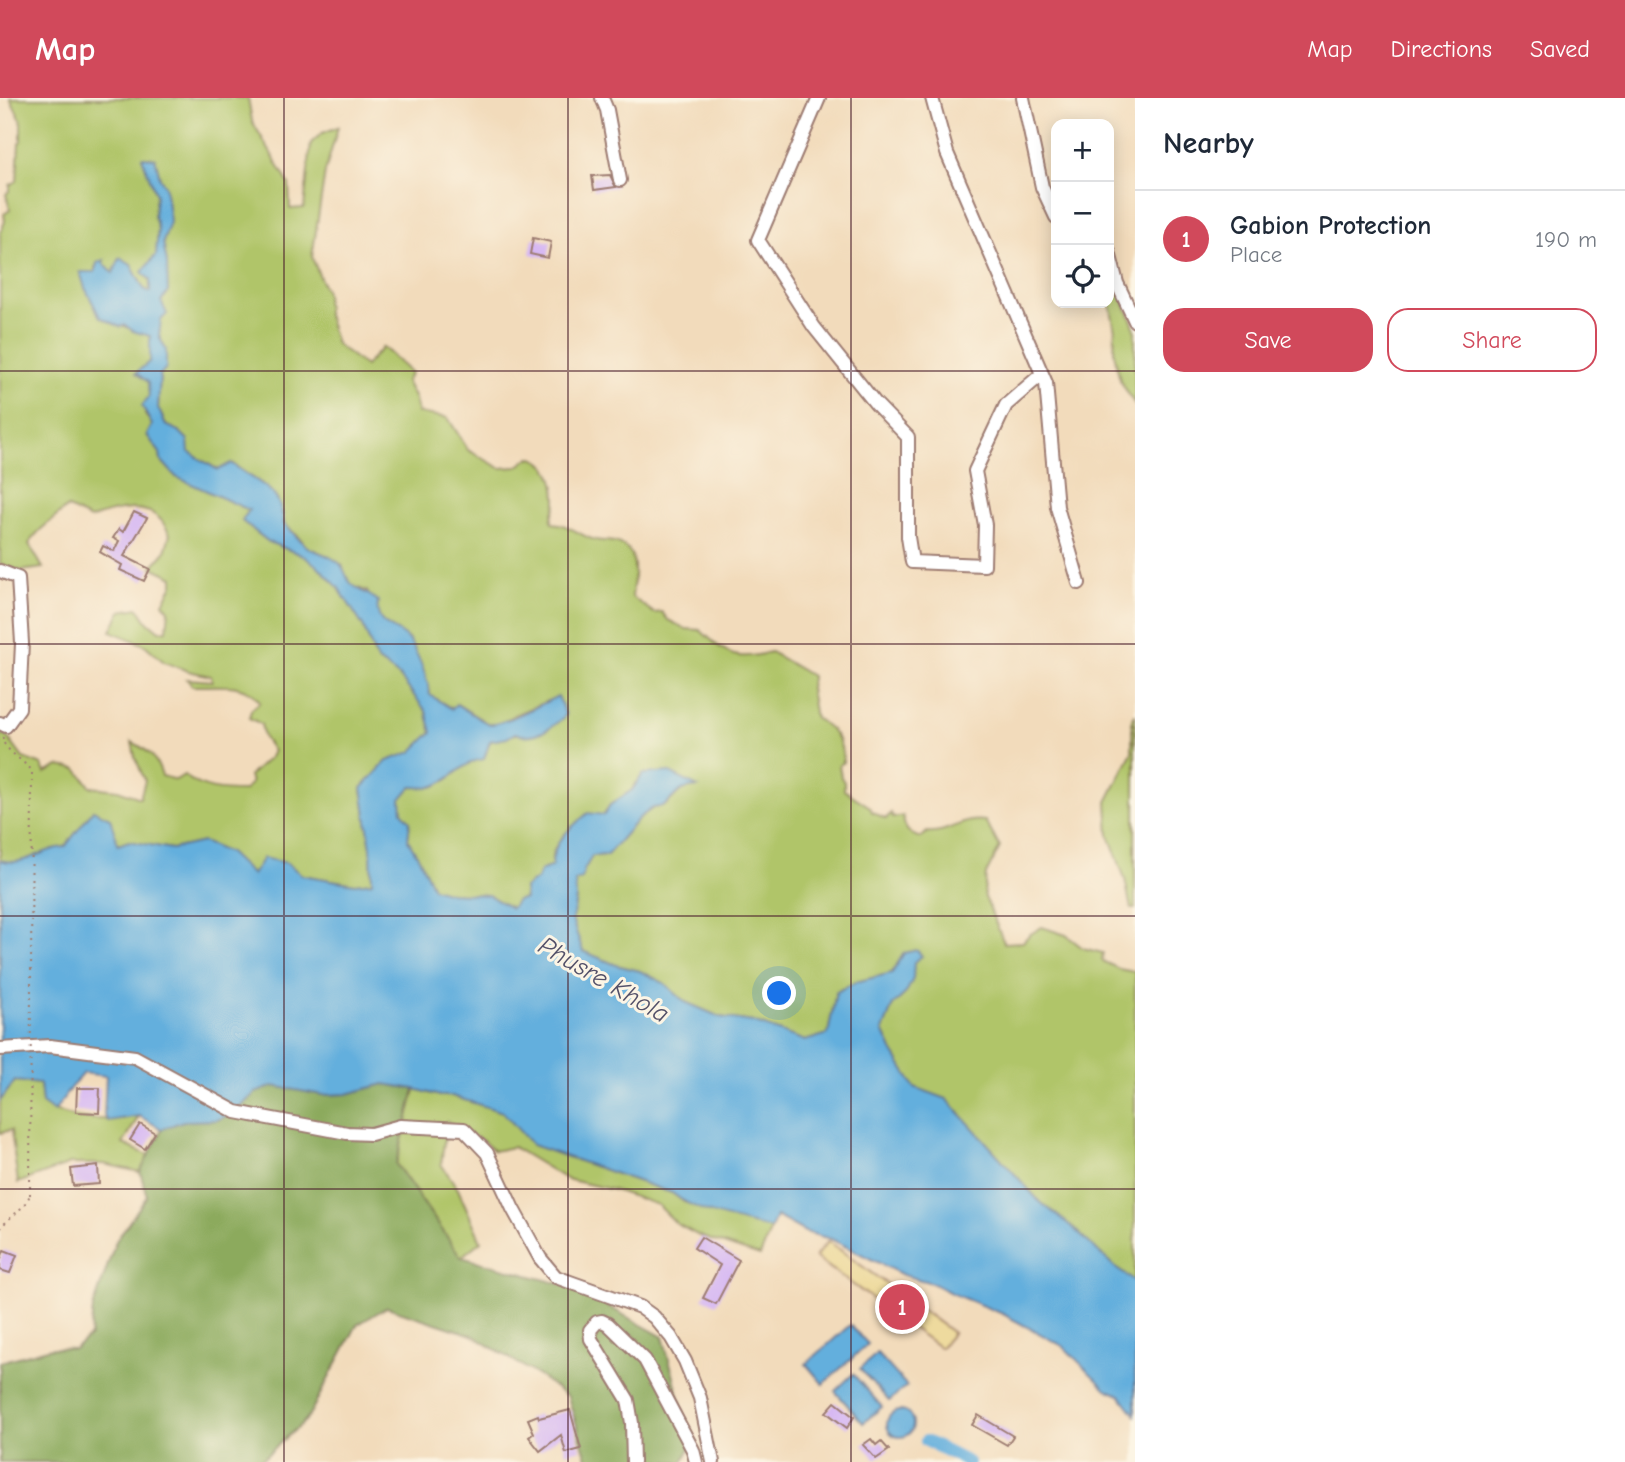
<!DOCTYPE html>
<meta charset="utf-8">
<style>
:root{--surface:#fff;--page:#f6f6f7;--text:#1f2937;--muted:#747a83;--line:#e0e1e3;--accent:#d1495b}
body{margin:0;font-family:"Comic Neue",sans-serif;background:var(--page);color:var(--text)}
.controls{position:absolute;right:21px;top:21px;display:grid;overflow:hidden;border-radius:14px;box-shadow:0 4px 18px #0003}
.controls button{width:63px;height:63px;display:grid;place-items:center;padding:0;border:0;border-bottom:2px solid var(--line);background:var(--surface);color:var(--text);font:35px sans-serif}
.you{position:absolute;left:780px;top:896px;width:24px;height:24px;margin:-18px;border:5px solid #fff;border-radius:50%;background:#1a73e8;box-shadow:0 0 0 10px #1a73e833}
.badge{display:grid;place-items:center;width:46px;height:46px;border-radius:50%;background:var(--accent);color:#fff;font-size:23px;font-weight:700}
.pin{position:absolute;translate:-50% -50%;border:4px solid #fff;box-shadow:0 2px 7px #0006}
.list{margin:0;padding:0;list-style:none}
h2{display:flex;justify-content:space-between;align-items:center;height:91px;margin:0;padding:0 28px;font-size:30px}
h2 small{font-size:23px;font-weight:400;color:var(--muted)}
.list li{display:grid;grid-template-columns:46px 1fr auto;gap:21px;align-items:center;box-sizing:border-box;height:98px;padding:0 28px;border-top:2px solid var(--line)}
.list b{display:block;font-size:26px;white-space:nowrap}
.list p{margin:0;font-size:23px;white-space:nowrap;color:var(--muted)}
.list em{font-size:23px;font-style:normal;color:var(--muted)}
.actions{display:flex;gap:14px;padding:21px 28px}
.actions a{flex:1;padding:16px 0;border:2px solid var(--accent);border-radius:21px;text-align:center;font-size:24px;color:var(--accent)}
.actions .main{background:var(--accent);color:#fff}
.icon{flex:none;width:38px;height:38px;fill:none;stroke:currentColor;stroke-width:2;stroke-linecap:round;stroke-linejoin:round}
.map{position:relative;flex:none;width:1135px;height:1364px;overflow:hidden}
header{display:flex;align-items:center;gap:42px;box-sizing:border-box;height:98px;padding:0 35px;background:var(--accent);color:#fff}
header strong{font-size:33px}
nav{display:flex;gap:38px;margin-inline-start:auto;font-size:24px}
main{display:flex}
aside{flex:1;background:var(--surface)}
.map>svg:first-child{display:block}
</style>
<header>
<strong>Map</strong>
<nav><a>Map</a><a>Directions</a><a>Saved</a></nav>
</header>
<main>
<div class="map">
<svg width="1135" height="1364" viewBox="0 0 1135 1364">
<rect width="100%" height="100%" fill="#fcf5e5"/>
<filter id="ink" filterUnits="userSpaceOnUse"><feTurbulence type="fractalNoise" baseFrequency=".0143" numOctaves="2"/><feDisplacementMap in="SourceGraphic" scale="14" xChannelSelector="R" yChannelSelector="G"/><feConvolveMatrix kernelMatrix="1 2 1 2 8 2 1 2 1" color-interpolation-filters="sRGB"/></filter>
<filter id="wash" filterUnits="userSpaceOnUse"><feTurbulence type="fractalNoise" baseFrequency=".00686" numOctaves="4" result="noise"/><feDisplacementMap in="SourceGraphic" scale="28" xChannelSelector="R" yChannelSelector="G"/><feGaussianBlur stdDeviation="1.57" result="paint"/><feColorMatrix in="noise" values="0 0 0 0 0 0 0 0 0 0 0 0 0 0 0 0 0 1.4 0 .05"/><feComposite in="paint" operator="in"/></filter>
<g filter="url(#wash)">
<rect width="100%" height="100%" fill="#f2dbbb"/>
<path fill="#b0c569" stroke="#7d724a" stroke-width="2" d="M10 0H248L252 23 289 86 290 111 304 110 311 45 322 35 338 29 325 74 312 159 326 195 327 217 336 246 365 268 383 249 411 275 406 283 415 301 418 315 448 320 468 352 500 370 517 369 530 359C551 365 556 383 556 404 556 412 550 416 552 425 568 426 578 436 592 441 599 444 607 442 614 444 641 450 634 478 632 499L654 515 662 514 668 522 686 531 700 532 718 548C723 550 728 555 734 557 746 560 759 557 771 554L811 578 810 591 815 620C834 631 843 643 843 665L839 667 841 679 844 684V692L870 709 872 714 886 721 891 715 893 720 903 718C904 731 908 736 921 740L927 734C949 736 962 719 985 723L1000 749 986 776 984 797 1004 845 1023 844 1029 837 1042 829 1066 837 1083 850 1103 855 1102 863 1119 871 1135 874V1183L1118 1172 1072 1129 1039 1103 947 1001 914 989 892 952 883 932 893 907 906 895 914 863 904 855 892 875 856 884 836 894 828 936 805 943 753 924 720 919 685 904 664 885 640 873 616 867 582 853 572 822 576 800 575 783 582 780 584 772 592 758 607 757 639 720 653 710 667 706 682 691 696 689 635 685 632 692 610 707 603 717 571 729 556 748 552 757V768L540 773 537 781 524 790 525 801 511 810 488 797 449 795 433 790 419 760 408 742 410 723 402 715 400 701 411 689H432L447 682 466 666 479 661 490 643C515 639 541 626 566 617L557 599 514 617 499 627 487 625 457 606 453 611 430 597 429 588 408 541 381 523 367 493 355 489 347 482 342 467 326 457 307 449 299 439 284 426C280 387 258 387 232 365L219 372 188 354V342L179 333 166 327 158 310 160 277 166 252 159 238 161 203 167 165 163 144 170 123 165 89 160 80 155 60 143 59 156 97 154 118 158 131 156 157 149 165 150 194 144 191 131 167 120 161 113 175 102 165 95 169V175H81L100 219 150 238V263L137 275 148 284 149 298 145 317 153 327 147 337 160 355 161 362 176 379 249 412 242 423 269 444 302 457 319 469 338 489 363 528 377 562 399 578 426 613 432 634 412 654 387 663 362 690 371 750 372 784 355 786 302 777 287 765 252 777 229 755 203 744 172 751 129 743 118 747 93 712 65 749C43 750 24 771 0 762V636L6 637 23 660 42 667 45 675 59 668 77 671 91 689 118 692 140 700 145 683 135 659 132 644C150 653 156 660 162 678L176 682 184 677C202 692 221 693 244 693L251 685 249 678 270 659 273 653 264 640 261 626 249 620 251 612 260 604C245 582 218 589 192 588L187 581 212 583 211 578 188 573 164 564 145 547 111 533 121 513 138 510 146 522 159 533 167 532 169 512 163 505 173 487V479L152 469 165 454 170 436C167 431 164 426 161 422 144 403 110 413 90 421L67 409C54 422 37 431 29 446L43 470 21 473 0 466V136L5 123 4 116 10 112 6 96 10 92V87L17 83 19 45 21 43V22Z
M1109 166 1135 231V307L1120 282 1114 255 1115 233 1109 200Z
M1135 617V811H1131L1125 781 1109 737 1107 704 1132 654V620Z
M15 983 40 986 42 1005C69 1024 108 1023 139 1018L123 1046 150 1058 140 1074 104 1066H70L18 1085 11 1032 0 1035V1003Z
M415 991 440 998H452L503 1014 532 1047 672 1095 684 1104 771 1131 760 1158 699 1138 677 1126 658 1107 614 1092 566 1081 513 1049 494 1053 483 1043 447 1023 441 1066 458 1091 481 1143 461 1159 396 1066Z"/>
<path fill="#8caa5d" stroke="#6b6444" stroke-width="2" d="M384 986 415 991 396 1066 461 1159 575 1190 663 1239 692 1346 683 1364H588L568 1299 542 1280 472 1237 387 1209 357 1227 307 1321 259 1364H0V1264L51 1250 74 1251 90 1238 93 1210 116 1143 147 1098 140 1074 162 1031 183 1023 217 1022 236 1014 255 995 273 988 323 997 347 996Z"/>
<path fill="#eeda9e" stroke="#9c7c64" stroke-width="2" d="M828 1143 953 1235 940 1250 815 1159Z"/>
<path fill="#64afdd" stroke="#576784" stroke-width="2" d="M142 59 155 60 160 80 165 88 170 124 163 144 167 165 168 195 161 203 167 216 161 222 159 238 166 252V270L160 277 158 310 166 327 179 333 188 342 189 354 218 372 231 365C258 387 280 387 284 426 292 433 300 444 309 450 319 455 330 457 339 465 345 470 345 478 350 484 356 492 369 495 378 503 374 532 397 526 410 544 419 558 428 581 430 597L452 611 456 606C467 612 480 623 490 626 500 628 546 604 558 598L566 617C552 630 534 643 515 635L507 640 490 643 484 661C463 663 453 682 434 688 427 691 418 689 411 689L401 701 402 714 410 723 408 742 419 760 433 790 450 795 488 797 511 810 517 802 525 801 524 790 537 781 540 773 552 768C551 745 571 729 588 715L604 717 610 707 632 692 643 676 668 674 698 689C692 690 684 690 679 694 670 701 666 710 653 710L639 720 607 757 592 758 584 772 582 781 575 783 576 800 572 822 583 853 616 867 640 873 664 885 685 904 720 919 753 924 805 943 828 936 836 894 856 884 892 875 904 855 917 852 922 858 914 864 913 881 906 895 893 907 883 932 892 952 914 989 947 1001 1039 1103 1072 1129 1118 1172 1135 1183V1317L1120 1297 1106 1291 1063 1248 1003 1216 951 1195 932 1185 903 1177 831 1141 805 1134 776 1118 771 1131C738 1122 698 1116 672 1095L532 1047 503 1014 452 998H440L415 991 384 986 347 996 323 997 273 988 255 995 236 1013 217 1022 183 1023 162 1031 139 1018 108 1023 104 1018 106 978 83 975 71 989 54 1014 42 1005 40 986 15 983 0 1003V762C24 770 42 750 65 749L93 712 110 720 118 747 129 743 172 751 203 744 229 755 252 777 263 760 287 765 302 777 355 786 372 784 371 750 362 690 387 663 412 654 432 634 426 613 399 578 377 562 363 528 338 489 319 469 302 457 269 444 242 423 249 412 176 379 161 362 160 355 147 337 152 327 142 308 149 298 148 284 136 275 150 263V238L133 233 125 227 120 229 100 219 85 190 80 174H95L97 165 104 162 103 165 113 175 120 160 131 167 144 191 150 194V182L142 174 156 157 158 131 154 118 156 97Z
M850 1227 868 1246 823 1286 806 1266Z
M877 1255 907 1288 889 1303 860 1271Z
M853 1276 882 1309 863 1325 835 1293Z
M887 1326a13 13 0 1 1 26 0a13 13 0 1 1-26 0Z"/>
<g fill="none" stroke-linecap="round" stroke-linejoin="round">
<path stroke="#64afdd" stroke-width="12" d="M926 1343 968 1364"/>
</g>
<g id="blocks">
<path fill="#d3b2f4" d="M610 77 616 89 594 92 592 78Z
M533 140 551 144 548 160 530 156Z
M134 414 147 420 124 458 150 471 144 483 120 472 122 467 100 454 103 448 114 453 119 443 113 440 119 431 123 434Z
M77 990H100L99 1015 76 1014Z
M140 1026 155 1035 145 1051 130 1042Z
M98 1068 99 1086 73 1088 71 1071Z
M701 1139 739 1162 716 1206 703 1200 720 1167 694 1150Z
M4 1152 17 1157 10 1175 0 1172V1163Z
M835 1304 854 1319 847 1330 826 1314Z
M570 1312 581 1351 566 1355 561 1337 540 1353 529 1339 534 1335 528 1321 538 1317 539 1320Z
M978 1317 1013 1338 1007 1347 972 1327Z
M871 1341 876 1347 881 1343 889 1352 876 1361 863 1347Z"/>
</g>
</g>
<g filter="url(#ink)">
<use href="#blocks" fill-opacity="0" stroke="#9e7d73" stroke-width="2"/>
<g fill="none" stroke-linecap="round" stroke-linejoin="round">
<g stroke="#9e7d73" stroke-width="16">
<path id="minor" d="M602 0 607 12 620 82
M819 0 758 142 814 229 876 306 908 339V439L912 464 984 467 985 427 975 373 1006 307 1042 276
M932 0 947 55 1046 285 1057 409 1079 485
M1023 0 1042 89 1056 119
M1109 154 1117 185 1135 223
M0 473 18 480 22 545 19 610 6 628 0 625
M0 951 50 948 135 959 236 1014 347 1035 371 1036 400 1028 464 1031 487 1055 513 1111 540 1160 556 1179 640 1209 654 1219 671 1239 685 1263 700 1300 713 1364
M633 1364 632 1325 628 1302 591 1241 590 1232 597 1224 602 1223 608 1226 645 1262 693 1352 696 1364"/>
</g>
<path stroke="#9e7d73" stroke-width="2" stroke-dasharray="2 5" stroke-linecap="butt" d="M3 639 2 643 10 653 32 672
M0 1131C10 1117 22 1114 30 1097"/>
<use href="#minor" stroke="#fff" stroke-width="12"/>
<path stroke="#9e7d73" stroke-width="2" stroke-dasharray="2 5" stroke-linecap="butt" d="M30 1097 32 672"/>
</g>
</g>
<path fill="none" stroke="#4a1f2b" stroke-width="2" stroke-opacity="0.55" d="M284 0V1364M568 0V1364M851 0V1364M0 273H1135M0 546H1135M0 818H1135M0 1091H1135"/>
<g text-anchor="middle" stroke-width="6" stroke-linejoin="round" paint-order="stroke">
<g font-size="26" font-style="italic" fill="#535169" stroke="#fcf5e5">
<text transform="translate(604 881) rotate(30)" y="9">Phusre Khola</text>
</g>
</g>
</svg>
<div class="controls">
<button>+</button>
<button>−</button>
<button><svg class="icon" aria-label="locate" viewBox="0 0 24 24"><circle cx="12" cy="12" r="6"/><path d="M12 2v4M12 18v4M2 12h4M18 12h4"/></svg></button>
</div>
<div class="you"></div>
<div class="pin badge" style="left:902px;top:1209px">1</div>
</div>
<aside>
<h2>Nearby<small></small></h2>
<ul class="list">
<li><span class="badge">1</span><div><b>Gabion Protection</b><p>Place</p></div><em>190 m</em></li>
</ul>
<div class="actions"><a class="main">Save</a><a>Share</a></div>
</aside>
</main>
